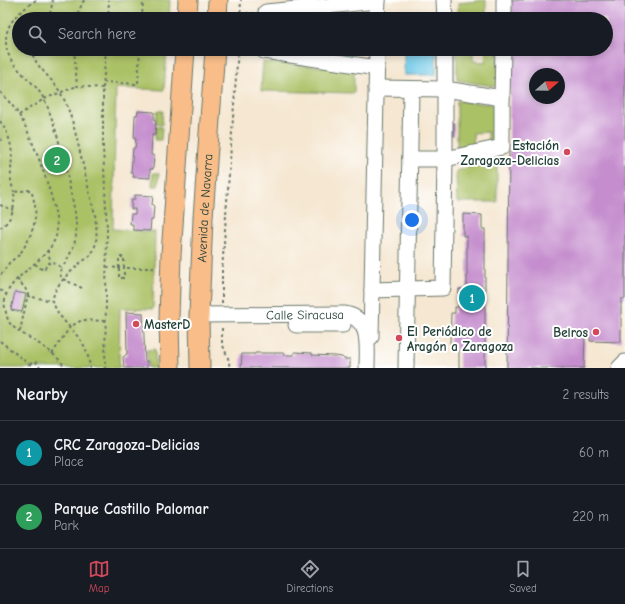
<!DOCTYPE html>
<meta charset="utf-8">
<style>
:root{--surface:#171b24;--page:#242831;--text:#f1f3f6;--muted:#9ea1a6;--line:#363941;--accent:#d1495b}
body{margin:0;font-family:"Comic Neue",sans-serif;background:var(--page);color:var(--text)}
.compass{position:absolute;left:529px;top:68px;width:36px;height:36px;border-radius:50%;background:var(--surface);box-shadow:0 2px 6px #0003;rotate:70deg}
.you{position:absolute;left:412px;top:220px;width:14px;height:14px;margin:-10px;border:3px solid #fff;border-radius:50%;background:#1a73e8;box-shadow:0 0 0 6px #1a73e833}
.badge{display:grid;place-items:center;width:26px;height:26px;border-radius:50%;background:var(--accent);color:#fff;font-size:13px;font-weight:700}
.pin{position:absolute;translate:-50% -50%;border:2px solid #fff;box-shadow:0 1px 4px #0006}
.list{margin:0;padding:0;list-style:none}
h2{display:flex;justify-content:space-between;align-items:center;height:52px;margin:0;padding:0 16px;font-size:17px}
h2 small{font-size:13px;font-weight:400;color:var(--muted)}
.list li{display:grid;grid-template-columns:26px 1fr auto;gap:12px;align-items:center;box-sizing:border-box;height:64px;padding:0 16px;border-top:1px solid var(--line)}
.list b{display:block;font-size:15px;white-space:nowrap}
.list p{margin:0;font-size:13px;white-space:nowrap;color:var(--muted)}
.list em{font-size:13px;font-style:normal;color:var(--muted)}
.icon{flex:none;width:22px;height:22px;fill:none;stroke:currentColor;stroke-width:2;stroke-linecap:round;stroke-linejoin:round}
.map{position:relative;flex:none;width:625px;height:368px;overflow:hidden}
.search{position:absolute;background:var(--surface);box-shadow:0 2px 6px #0003;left:12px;right:12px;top:12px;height:44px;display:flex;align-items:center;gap:10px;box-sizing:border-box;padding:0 14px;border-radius:22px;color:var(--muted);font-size:15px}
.sheet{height:180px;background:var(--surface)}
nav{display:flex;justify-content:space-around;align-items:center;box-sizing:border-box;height:56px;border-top:1px solid var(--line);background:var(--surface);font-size:11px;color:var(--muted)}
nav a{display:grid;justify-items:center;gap:2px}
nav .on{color:var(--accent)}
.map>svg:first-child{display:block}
</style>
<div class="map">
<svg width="625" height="368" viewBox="0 0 625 368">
<rect width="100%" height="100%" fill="#fff"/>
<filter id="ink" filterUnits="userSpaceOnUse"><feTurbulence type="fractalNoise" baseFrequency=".025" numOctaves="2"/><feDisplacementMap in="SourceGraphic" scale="8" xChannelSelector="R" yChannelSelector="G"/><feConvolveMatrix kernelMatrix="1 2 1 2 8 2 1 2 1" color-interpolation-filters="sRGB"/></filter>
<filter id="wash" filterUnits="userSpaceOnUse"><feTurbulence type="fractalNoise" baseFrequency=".012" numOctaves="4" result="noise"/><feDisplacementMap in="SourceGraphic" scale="16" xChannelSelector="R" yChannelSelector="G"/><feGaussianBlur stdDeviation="0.9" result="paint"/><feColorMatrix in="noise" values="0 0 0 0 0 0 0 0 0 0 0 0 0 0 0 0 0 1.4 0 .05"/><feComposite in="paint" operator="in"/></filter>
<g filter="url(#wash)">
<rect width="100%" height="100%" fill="#f5e7d1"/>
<path fill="#abc166" stroke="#657f4d" d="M0 0H170L169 19H19V49H167L164 90 116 88 113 229 155 232 153 309 120 308 119 368H0Z
M486 0V19H458V3Z
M457 49H473V61L485 62 486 49H498V87L457 80Z
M263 62 354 69V93L261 91Z
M457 101 498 105 497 139 488 142V132L473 133 474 146 457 151Z
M157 111H163L162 125 156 124Z
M156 127H162L161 140H155Z
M497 158V202H457L456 171Z
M153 173H159L158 186H152Z
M155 349 156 368H148L147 350Z"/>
<path fill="#67c5e5" stroke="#43818c" d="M320 49H352V63L320 57Z
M404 49H436V75H404Z"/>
<g id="blocks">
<path fill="#c58dcd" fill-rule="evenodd" d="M510 0H625V299H621V342L590 341V335H585L584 368H507L510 49H606V19H510ZM535 74H559V98H535Z
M138 111 154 112V121H156L155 135H152L151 155H154L153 169H150V178L133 177 134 173H131L133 148H135L136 139H134L135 115H137Z
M446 123H454V136H445Z
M135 195 153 196 152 205H154L153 220H151L150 231 133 230V224H130L131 214H135V209H131L132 199H135Z
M463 214 482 215V229H485V368H459V351L455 350V344H450L451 313H455V307H458L459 289H467V236H463Z
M15 292 26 294 22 312 11 310Z
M126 312 143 313 145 361H147V368H124L123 357 127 354Z
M294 352 312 353V355L335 356 342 357 344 359H350V368H241L242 354H255V353H284V355H294Z"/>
</g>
</g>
<g filter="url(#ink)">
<use href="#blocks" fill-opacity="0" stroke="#6a786b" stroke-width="1"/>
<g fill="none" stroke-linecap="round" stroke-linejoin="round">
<g stroke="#6a786b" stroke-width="17">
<g id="minor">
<path d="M444 0 445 19"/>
<path d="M266 12 378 1"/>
<path d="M377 19 378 0"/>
<path d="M504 19V0"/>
<path d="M264 51 377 68"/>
<path d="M376 88 445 89 502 98 503 49"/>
<path d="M410 159H445L502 147V98"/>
<path d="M372 290 443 288 445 159V49"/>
<path id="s1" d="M199 315 344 314C372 318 367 347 367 368"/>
<path d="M296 325H343"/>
<path d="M371 337 377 49"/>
<path d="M406 368 411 89"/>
<path d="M619 368 625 362"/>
</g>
</g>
<g stroke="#6a786b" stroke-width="21">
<g id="major">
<path d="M187 19 188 0"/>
<path d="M217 19 218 0"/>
<path d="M170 368 169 318 171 255 185 49"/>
<path id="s2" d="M200 368 199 315 203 218 215 49"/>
</g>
</g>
<path stroke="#6a786b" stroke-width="2" stroke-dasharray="3 3" stroke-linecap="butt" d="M36 0C21 11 5 22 6 42 6 65 30 77 41 94 47 103 50 114 54 125 61 147 66 170 71 193 74 207 77 220 76 235 75 247 68 258 62 268
M240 14 253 13
M47 19 50 14 53 0
M75 19 84 0
M108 19 109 0
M142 19 143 0
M240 19 241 0
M31 49C35 68 51 76 60 92 72 112 76 137 82 160 86 178 90 196 95 214 96 226 99 242 92 253 89 258 84 260 80 263 71 272 54 285 53 299 53 313 74 330 82 342 87 350 89 359 90 368
M74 49 77 86 103 88V147L107 229 105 368
M103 82 138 84 140 49
M103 88 106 49
M0 92C10 102 19 113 25 126 35 146 62 215 56 236 48 264 0 278 5 308 6 313 7 318 9 322 13 328 18 330 23 334 35 341 59 355 65 368
M19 115 44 99 77 86
M0 121C5 129 10 138 11 147 13 156 11 164 11 173 10 179 12 186 14 192
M0 138 1 141 0 143
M0 205 13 210
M0 228C13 220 15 206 14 192L29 190C33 193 33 197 34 201 39 220 30 240 19 255 17 257 14 259 11 261 7 265 4 271 0 276
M48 250V254L51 261
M35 264 43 270 51 261 62 268 60 271V275L63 279
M107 267 119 268V257H124V268H155
M119 268V278H124V268
M17 279 25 288 28 294 20 331
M63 279 82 288
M0 290 6 294
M27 296 53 301
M222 303V271L238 49
M222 328V343L228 358 230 368
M0 341 30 365
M52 354 70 327 82 320 106 321
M30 365C33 361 36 361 39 365L40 368"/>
<use href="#minor" stroke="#fff" stroke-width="15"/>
<use href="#major" stroke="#f8bd89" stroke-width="19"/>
</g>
</g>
<g fill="#d1495b" stroke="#fff" stroke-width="1.5">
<circle cx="567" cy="152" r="4"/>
<circle cx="136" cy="324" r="4"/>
<circle cx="596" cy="332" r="4"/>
<circle cx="399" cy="338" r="4"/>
</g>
<g text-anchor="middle" stroke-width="4" stroke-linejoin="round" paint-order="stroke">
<g font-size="13" font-weight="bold" fill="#1f3d34" stroke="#fff" text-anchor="end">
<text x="559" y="150">Estación<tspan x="559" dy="15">Zaragoza-Delicias</tspan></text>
<text x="144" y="329" text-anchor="start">MasterD</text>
<text x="407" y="336" text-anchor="start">El Periódico de<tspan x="407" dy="15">Aragón a Zaragoza</tspan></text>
<text x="588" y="337">Belros</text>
</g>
<g font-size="13" fill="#1f3d34" stroke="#fff">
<text dy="5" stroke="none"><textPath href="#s2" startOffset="160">Avenida de Navarra</textPath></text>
<text dy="5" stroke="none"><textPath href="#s1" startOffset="106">Calle Siracusa</textPath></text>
</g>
</g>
</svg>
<svg class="compass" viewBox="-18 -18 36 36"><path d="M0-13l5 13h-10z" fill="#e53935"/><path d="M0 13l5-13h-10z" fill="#9ea1a6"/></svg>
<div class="you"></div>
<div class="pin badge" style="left:472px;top:298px;background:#0f9aa8">1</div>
<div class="pin badge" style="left:57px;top:160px;background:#2e9e5b">2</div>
<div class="search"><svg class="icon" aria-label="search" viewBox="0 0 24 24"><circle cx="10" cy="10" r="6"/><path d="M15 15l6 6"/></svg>Search here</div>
</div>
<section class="sheet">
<h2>Nearby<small>2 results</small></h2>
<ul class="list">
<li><span class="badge" style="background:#0f9aa8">1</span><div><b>CRC Zaragoza-Delicias</b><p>Place</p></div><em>60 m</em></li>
<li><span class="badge" style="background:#2e9e5b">2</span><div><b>Parque Castillo Palomar</b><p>Park</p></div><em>220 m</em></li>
</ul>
</section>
<nav>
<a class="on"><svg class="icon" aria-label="map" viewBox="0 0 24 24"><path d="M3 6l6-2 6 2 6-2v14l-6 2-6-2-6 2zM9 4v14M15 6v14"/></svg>Map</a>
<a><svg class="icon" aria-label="directions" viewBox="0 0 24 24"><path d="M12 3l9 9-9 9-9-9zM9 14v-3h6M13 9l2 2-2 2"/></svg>Directions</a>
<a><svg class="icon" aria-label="saved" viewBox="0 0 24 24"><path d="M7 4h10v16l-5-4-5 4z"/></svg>Saved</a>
</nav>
